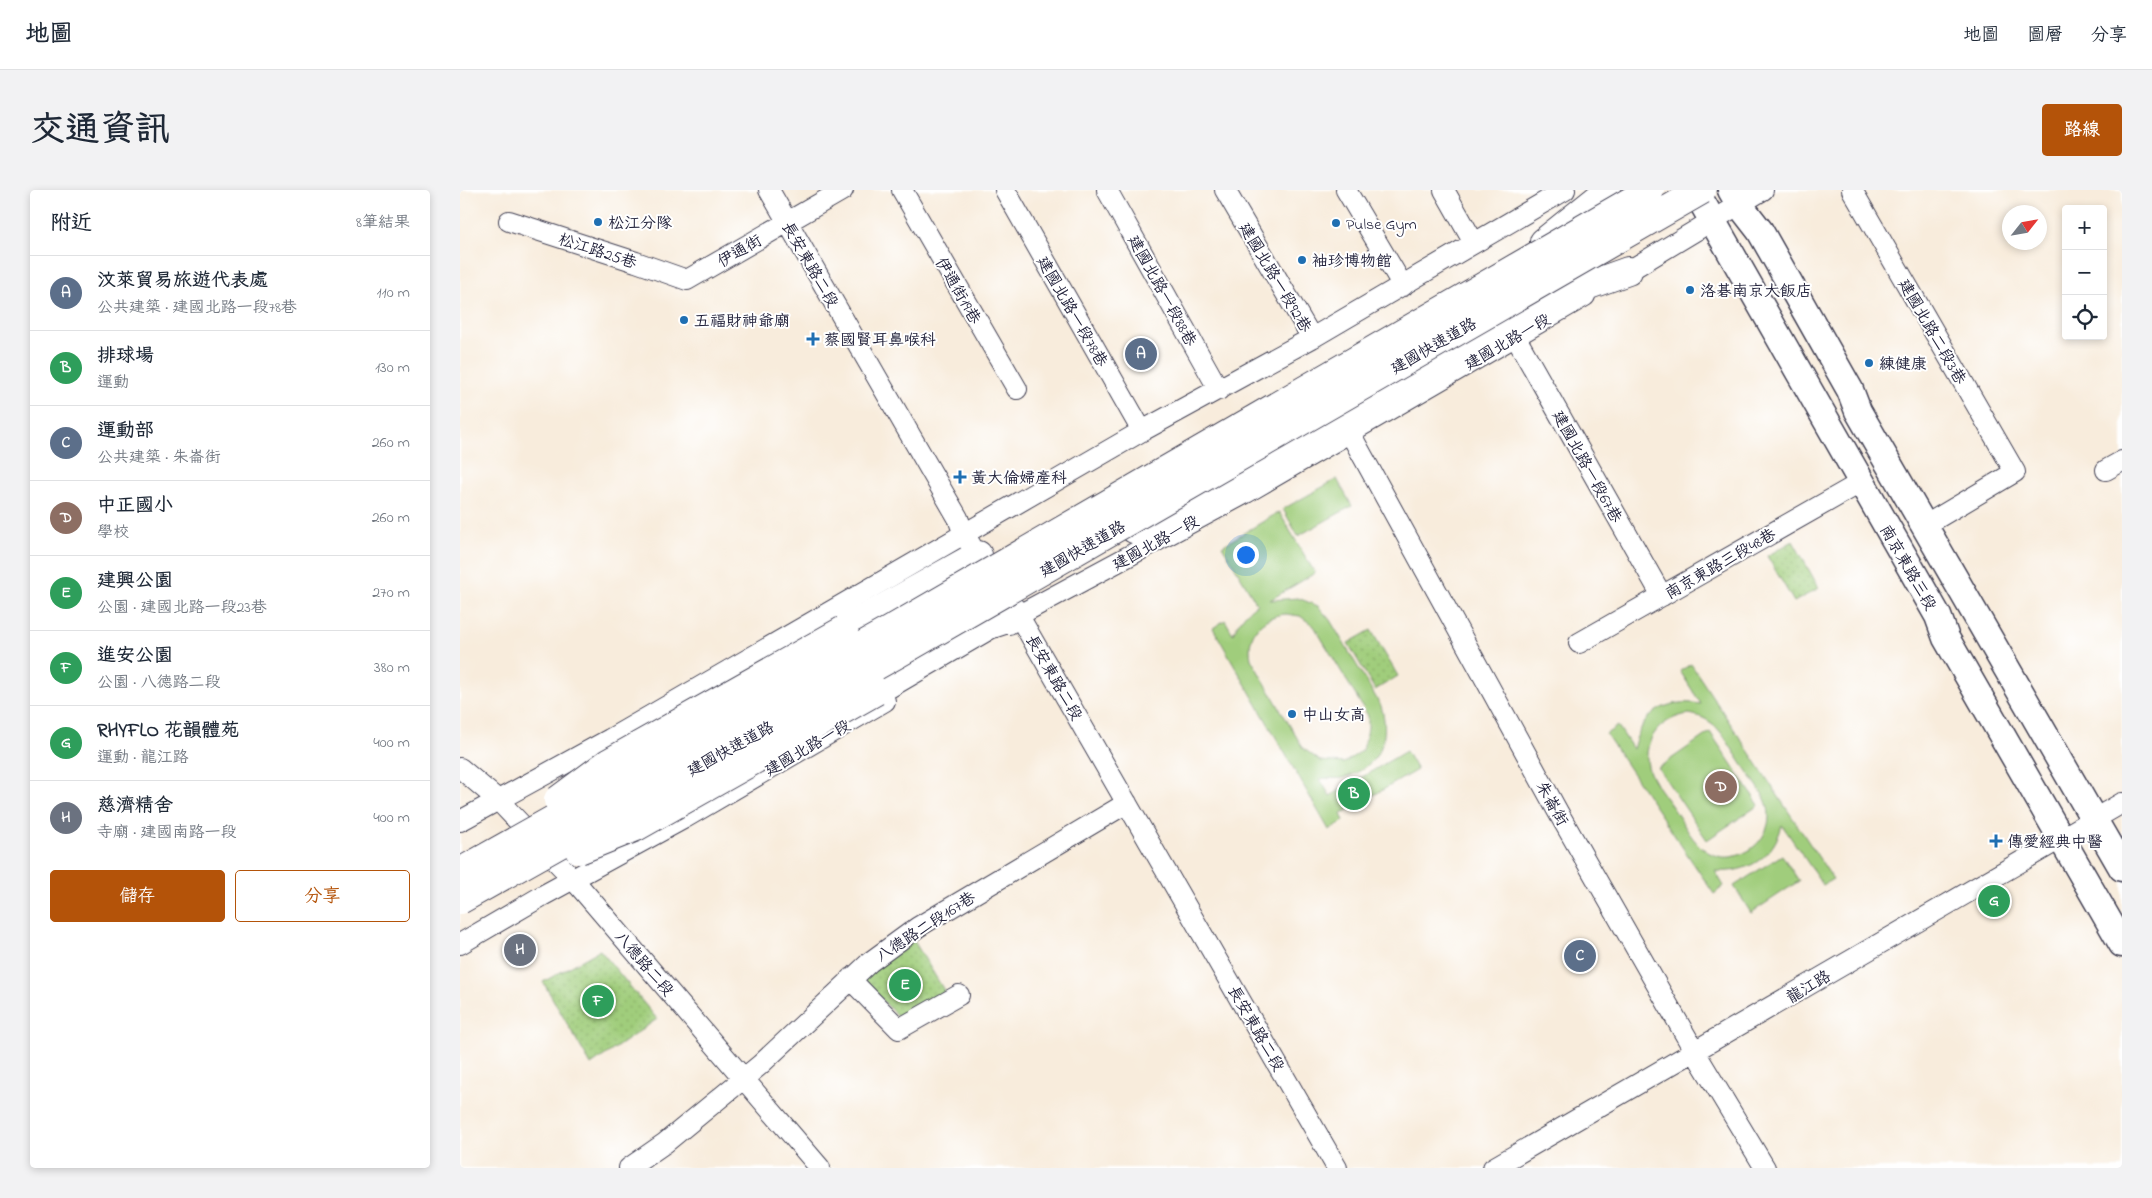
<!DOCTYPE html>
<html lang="zh-TW">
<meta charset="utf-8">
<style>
:root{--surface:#fff;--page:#f2f2f3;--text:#1f2937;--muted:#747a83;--line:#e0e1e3;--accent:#b45309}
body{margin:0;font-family:"Indie Flower","LXGW WenKai TC",sans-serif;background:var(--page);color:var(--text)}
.controls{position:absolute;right:15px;top:15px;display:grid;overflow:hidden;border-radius:5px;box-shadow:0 2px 8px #0003}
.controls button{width:45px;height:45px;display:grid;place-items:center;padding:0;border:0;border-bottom:1px solid var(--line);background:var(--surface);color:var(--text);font:25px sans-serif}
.compass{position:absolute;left:1542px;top:15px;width:45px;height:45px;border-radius:50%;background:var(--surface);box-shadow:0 2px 8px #0003;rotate:59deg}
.you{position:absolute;left:785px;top:364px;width:18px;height:18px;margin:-12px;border:4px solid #fff;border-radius:50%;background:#1a73e8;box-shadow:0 0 0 8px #1a73e833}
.badge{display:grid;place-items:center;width:32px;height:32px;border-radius:50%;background:var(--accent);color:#fff;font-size:16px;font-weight:700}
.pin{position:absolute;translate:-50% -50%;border:2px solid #fff;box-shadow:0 1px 5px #0006}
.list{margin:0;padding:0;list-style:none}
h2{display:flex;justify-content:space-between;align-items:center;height:65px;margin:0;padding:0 20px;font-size:21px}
h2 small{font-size:16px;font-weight:400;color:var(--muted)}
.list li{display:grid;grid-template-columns:32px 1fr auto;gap:15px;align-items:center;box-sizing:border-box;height:75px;padding:0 20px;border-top:1px solid var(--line)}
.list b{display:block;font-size:19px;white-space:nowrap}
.list p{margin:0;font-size:16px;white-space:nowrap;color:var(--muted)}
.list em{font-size:16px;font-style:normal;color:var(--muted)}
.actions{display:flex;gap:10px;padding:15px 20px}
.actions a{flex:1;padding:11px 0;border:1px solid var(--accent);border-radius:5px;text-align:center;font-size:18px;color:var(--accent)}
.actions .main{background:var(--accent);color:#fff}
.icon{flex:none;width:28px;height:28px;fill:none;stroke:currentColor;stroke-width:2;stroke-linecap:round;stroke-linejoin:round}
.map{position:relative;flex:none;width:1662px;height:978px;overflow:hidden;border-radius:5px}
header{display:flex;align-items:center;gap:30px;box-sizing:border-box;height:70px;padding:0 25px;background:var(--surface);border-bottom:1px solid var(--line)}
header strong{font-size:24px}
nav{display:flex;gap:28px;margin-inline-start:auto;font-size:18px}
.intro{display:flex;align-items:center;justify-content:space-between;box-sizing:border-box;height:120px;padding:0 30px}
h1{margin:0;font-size:35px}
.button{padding:12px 22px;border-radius:5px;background:var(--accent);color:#fff;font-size:18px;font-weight:700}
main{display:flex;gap:30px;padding:0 30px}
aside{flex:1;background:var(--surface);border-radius:5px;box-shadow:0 2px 8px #0003}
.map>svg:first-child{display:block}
</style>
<header>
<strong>地圖</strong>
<nav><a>地圖</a><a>圖層</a><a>分享</a></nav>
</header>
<div class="intro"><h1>交通資訊</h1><a class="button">路線</a></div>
<main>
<aside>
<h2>附近<small>8筆結果</small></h2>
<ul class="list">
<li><span class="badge" style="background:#5c6f8a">A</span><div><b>汶萊貿易旅遊代表處</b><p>公共建築 · 建國北路一段78巷</p></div><em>110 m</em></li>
<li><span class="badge" style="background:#2e9e5b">B</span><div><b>排球場</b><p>運動</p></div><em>130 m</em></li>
<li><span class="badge" style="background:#5c6f8a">C</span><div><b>運動部</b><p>公共建築 · 朱崙街</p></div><em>260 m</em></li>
<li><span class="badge" style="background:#8d6e63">D</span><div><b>中正國小</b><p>學校</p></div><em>260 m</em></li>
<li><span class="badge" style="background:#2e9e5b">E</span><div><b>建興公園</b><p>公園 · 建國北路一段23巷</p></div><em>270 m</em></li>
<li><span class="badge" style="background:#2e9e5b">F</span><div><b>進安公園</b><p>公園 · 八德路二段</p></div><em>380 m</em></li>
<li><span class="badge" style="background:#2e9e5b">G</span><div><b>RHYFLO 花韻體苑</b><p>運動 · 龍江路</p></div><em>400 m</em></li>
<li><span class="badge" style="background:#6b7280">H</span><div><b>慈濟精舍</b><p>寺廟 · 建國南路一段</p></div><em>400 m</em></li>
</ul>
<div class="actions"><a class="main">儲存</a><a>分享</a></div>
</aside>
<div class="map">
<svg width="1662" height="978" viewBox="0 0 1662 978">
<defs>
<pattern id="grass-dots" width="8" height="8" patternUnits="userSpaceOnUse" patternTransform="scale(1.25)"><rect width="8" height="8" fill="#a0cd7b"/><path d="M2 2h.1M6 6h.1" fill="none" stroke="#8ab06b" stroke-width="1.8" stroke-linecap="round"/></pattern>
</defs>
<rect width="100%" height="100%" fill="#fff"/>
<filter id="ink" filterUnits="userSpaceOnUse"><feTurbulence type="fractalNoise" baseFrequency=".02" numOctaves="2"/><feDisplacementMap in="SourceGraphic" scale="10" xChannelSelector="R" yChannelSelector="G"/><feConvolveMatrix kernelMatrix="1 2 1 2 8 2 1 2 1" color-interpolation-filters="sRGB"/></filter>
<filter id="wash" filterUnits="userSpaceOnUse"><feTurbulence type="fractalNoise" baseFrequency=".0096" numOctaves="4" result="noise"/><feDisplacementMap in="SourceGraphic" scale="20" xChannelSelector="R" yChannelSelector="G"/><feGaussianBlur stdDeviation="1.12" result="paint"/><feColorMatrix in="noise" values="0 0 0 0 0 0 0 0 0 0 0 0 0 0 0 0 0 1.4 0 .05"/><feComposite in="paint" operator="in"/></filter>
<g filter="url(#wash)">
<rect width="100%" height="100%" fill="#f8ecdc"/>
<path fill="url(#grass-dots)" stroke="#61785b" d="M1333 351 1359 398 1334 412 1307 366Z
M911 440 938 486 915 500 888 453Z
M451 746 485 802 441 830 402 788Z
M140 760 197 829 131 875 83 792Z"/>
<path fill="#a0cd7b" stroke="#61785b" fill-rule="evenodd" d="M877 289 892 316 838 346 823 319Z
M819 322 855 383 810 410 838 408 858 416 870 430 921 516C931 548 920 576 886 587 879 590 867 587 860 589L870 606 946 561 957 580 881 624 884 631 869 640 753 438 765 430 773 444C779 431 785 423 797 414L762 356ZM826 424 840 426 854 436 908 526V538L903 560 884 573 860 571 843 558 791 469C786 444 801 426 826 424Z
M1231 474 1373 689 1363 695 1322 635C1314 667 1288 684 1255 681L1264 696 1254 704 1146 544 1158 536 1173 559C1182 523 1205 508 1241 514L1220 481ZM1229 524C1235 525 1242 527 1247 530 1261 538 1269 555 1278 568 1286 581 1298 595 1305 609 1318 636 1297 664 1270 667 1262 668 1251 665 1245 660 1233 652 1225 636 1217 624 1209 611 1196 597 1190 583 1179 553 1199 528 1229 524Z
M1250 542 1299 615 1247 650 1198 578Z
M1322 665 1339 691 1291 723 1274 696Z"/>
</g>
<g filter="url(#ink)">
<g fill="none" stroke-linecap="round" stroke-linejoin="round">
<g stroke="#424053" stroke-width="22">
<path id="minor" d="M309 0 498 328 504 345 511 355
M442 0 557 199
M545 0 682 241
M647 0 759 200
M765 0 852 148
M886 0 943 96
M984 0 1014 53
M1392 0 1555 282 1464 336
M49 31 176 72 227 90 383 0
M1157 88 1303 0
M1055 146 1202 406
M890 243 1098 622 1235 862 1305 978
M1646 280 1662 271
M552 414 877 978
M549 434 559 425 786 303 1125 106
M1119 453 1400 293
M0 578 38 610 113 689 360 978
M0 631 150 549 682 241 852 148 1105 0
M0 754 82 706 223 629 425 511
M390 789 439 839 499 805
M169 978 205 953 300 875 410 772 458 737 667 613
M1033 978 1662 613"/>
</g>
<g stroke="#424053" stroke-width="29">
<path id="major" d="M1235 0 1478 426 1486 448 1662 754
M1271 0 1279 14 1300 41 1390 200 1398 221 1662 678"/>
</g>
<g stroke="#424053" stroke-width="30">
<path id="highway" d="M1084 52 1140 7 1152 0
M674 339 752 303 1076 114 1168 81
M384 440 518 365
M416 501 529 435 559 425"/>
</g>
<use href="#minor" stroke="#fff" stroke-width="20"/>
<use href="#major" stroke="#fff" stroke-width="26"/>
<use href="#highway" stroke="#fff" stroke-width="28"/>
<g stroke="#424053" stroke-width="30" stroke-linecap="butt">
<path id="highway-bridge" d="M98 610 148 573 384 440
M119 660 176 637 416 501
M0 682 430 440 1190 0
M0 710 439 463 1242 0"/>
</g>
<use href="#highway-bridge" stroke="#fff" stroke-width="28"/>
</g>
</g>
<g fill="#1f6fb2" stroke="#fff" stroke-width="2">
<circle cx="138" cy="32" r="5"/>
<circle cx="876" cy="33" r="5"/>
<circle cx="842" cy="70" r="5"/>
<circle cx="1230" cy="100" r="5"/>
<circle cx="224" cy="130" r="5"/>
<path d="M350.5 141.5h5v5h5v5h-5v5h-5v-5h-5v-5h5z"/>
<circle cx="1409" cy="173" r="5"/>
<path d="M497.5 279.5h5v5h5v5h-5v5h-5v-5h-5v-5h5z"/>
<circle cx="832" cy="524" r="5"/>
<path d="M1533.5 643.5h5v5h5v5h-5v5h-5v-5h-5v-5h5z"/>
</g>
<g text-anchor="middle" stroke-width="4" stroke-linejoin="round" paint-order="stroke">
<g font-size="16" fill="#22223b" stroke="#fff" text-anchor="start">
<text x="148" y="38">松江分隊</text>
<text x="886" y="39">Pulse Gym</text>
<text x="852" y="76">袖珍博物館</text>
<text x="1240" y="106">洛碁南京大飯店</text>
<text x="234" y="136">五福財神爺廟</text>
<text x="364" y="155">蔡國賢耳鼻喉科</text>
<text x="1419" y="179">練健康</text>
<text x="511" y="293">黃大倫婦產科</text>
<text x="842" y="530">中山女高</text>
<text x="1547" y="657">傳愛經典中醫</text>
</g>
<g font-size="16" fill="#22223b" stroke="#fff">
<text transform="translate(138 60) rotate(18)" y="6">松江路25巷</text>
<text transform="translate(279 60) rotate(-30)" y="6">伊通街</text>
<text transform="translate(351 74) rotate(60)" y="6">長安東路二段</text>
<text transform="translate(816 87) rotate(59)" y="6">建國北路一段92巷</text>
<text transform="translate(499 100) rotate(60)" y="6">伊通街19巷</text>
<text transform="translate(703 100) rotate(61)" y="6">建國北路一段88巷</text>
<text transform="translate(613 121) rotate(60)" y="6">建國北路一段78巷</text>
<text transform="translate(1473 141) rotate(60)" y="6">建國北路二段3巷</text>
<text transform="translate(1047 151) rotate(-30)" y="6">建國北路一段</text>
<text transform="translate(973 155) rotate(-30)" y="6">建國快速道路</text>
<text transform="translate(1128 276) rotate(61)" y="6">建國北路一段67巷</text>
<text transform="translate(695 352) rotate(-29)" y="6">建國北路一段</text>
<text transform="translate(622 358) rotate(-30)" y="6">建國快速道路</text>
<text transform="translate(1260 373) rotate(-30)" y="6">南京東路三段48巷</text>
<text transform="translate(1449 377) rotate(60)" y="6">南京東路三段</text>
<text transform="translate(595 487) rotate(60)" y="6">長安東路二段</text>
<text transform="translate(347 557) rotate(-30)" y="6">建國北路一段</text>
<text transform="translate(270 558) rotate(-29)" y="6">建國快速道路</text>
<text transform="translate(1093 613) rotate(61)" y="6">朱崙街</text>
<text transform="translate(465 736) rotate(-33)" y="6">八德路二段167巷</text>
<text transform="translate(185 773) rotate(49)" y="6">八德路二段</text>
<text transform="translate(1348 796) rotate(-31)" y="6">龍江路</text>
<text transform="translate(797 838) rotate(60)" y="6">長安東路二段</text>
</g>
</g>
</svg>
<div class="controls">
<button>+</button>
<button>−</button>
<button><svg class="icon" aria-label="locate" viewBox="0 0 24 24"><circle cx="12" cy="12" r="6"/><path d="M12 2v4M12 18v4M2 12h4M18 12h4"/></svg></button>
</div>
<svg class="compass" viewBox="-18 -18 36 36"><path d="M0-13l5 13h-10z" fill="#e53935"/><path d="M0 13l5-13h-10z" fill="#747a83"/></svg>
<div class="you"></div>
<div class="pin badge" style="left:681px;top:164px;background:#5c6f8a">A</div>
<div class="pin badge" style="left:894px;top:604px;background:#2e9e5b">B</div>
<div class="pin badge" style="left:1120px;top:766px;background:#5c6f8a">C</div>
<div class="pin badge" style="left:1261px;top:597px;background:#8d6e63">D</div>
<div class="pin badge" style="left:445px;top:795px;background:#2e9e5b">E</div>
<div class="pin badge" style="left:138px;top:811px;background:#2e9e5b">F</div>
<div class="pin badge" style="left:1534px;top:711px;background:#2e9e5b">G</div>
<div class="pin badge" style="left:60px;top:760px;background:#6b7280">H</div>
</div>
</main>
